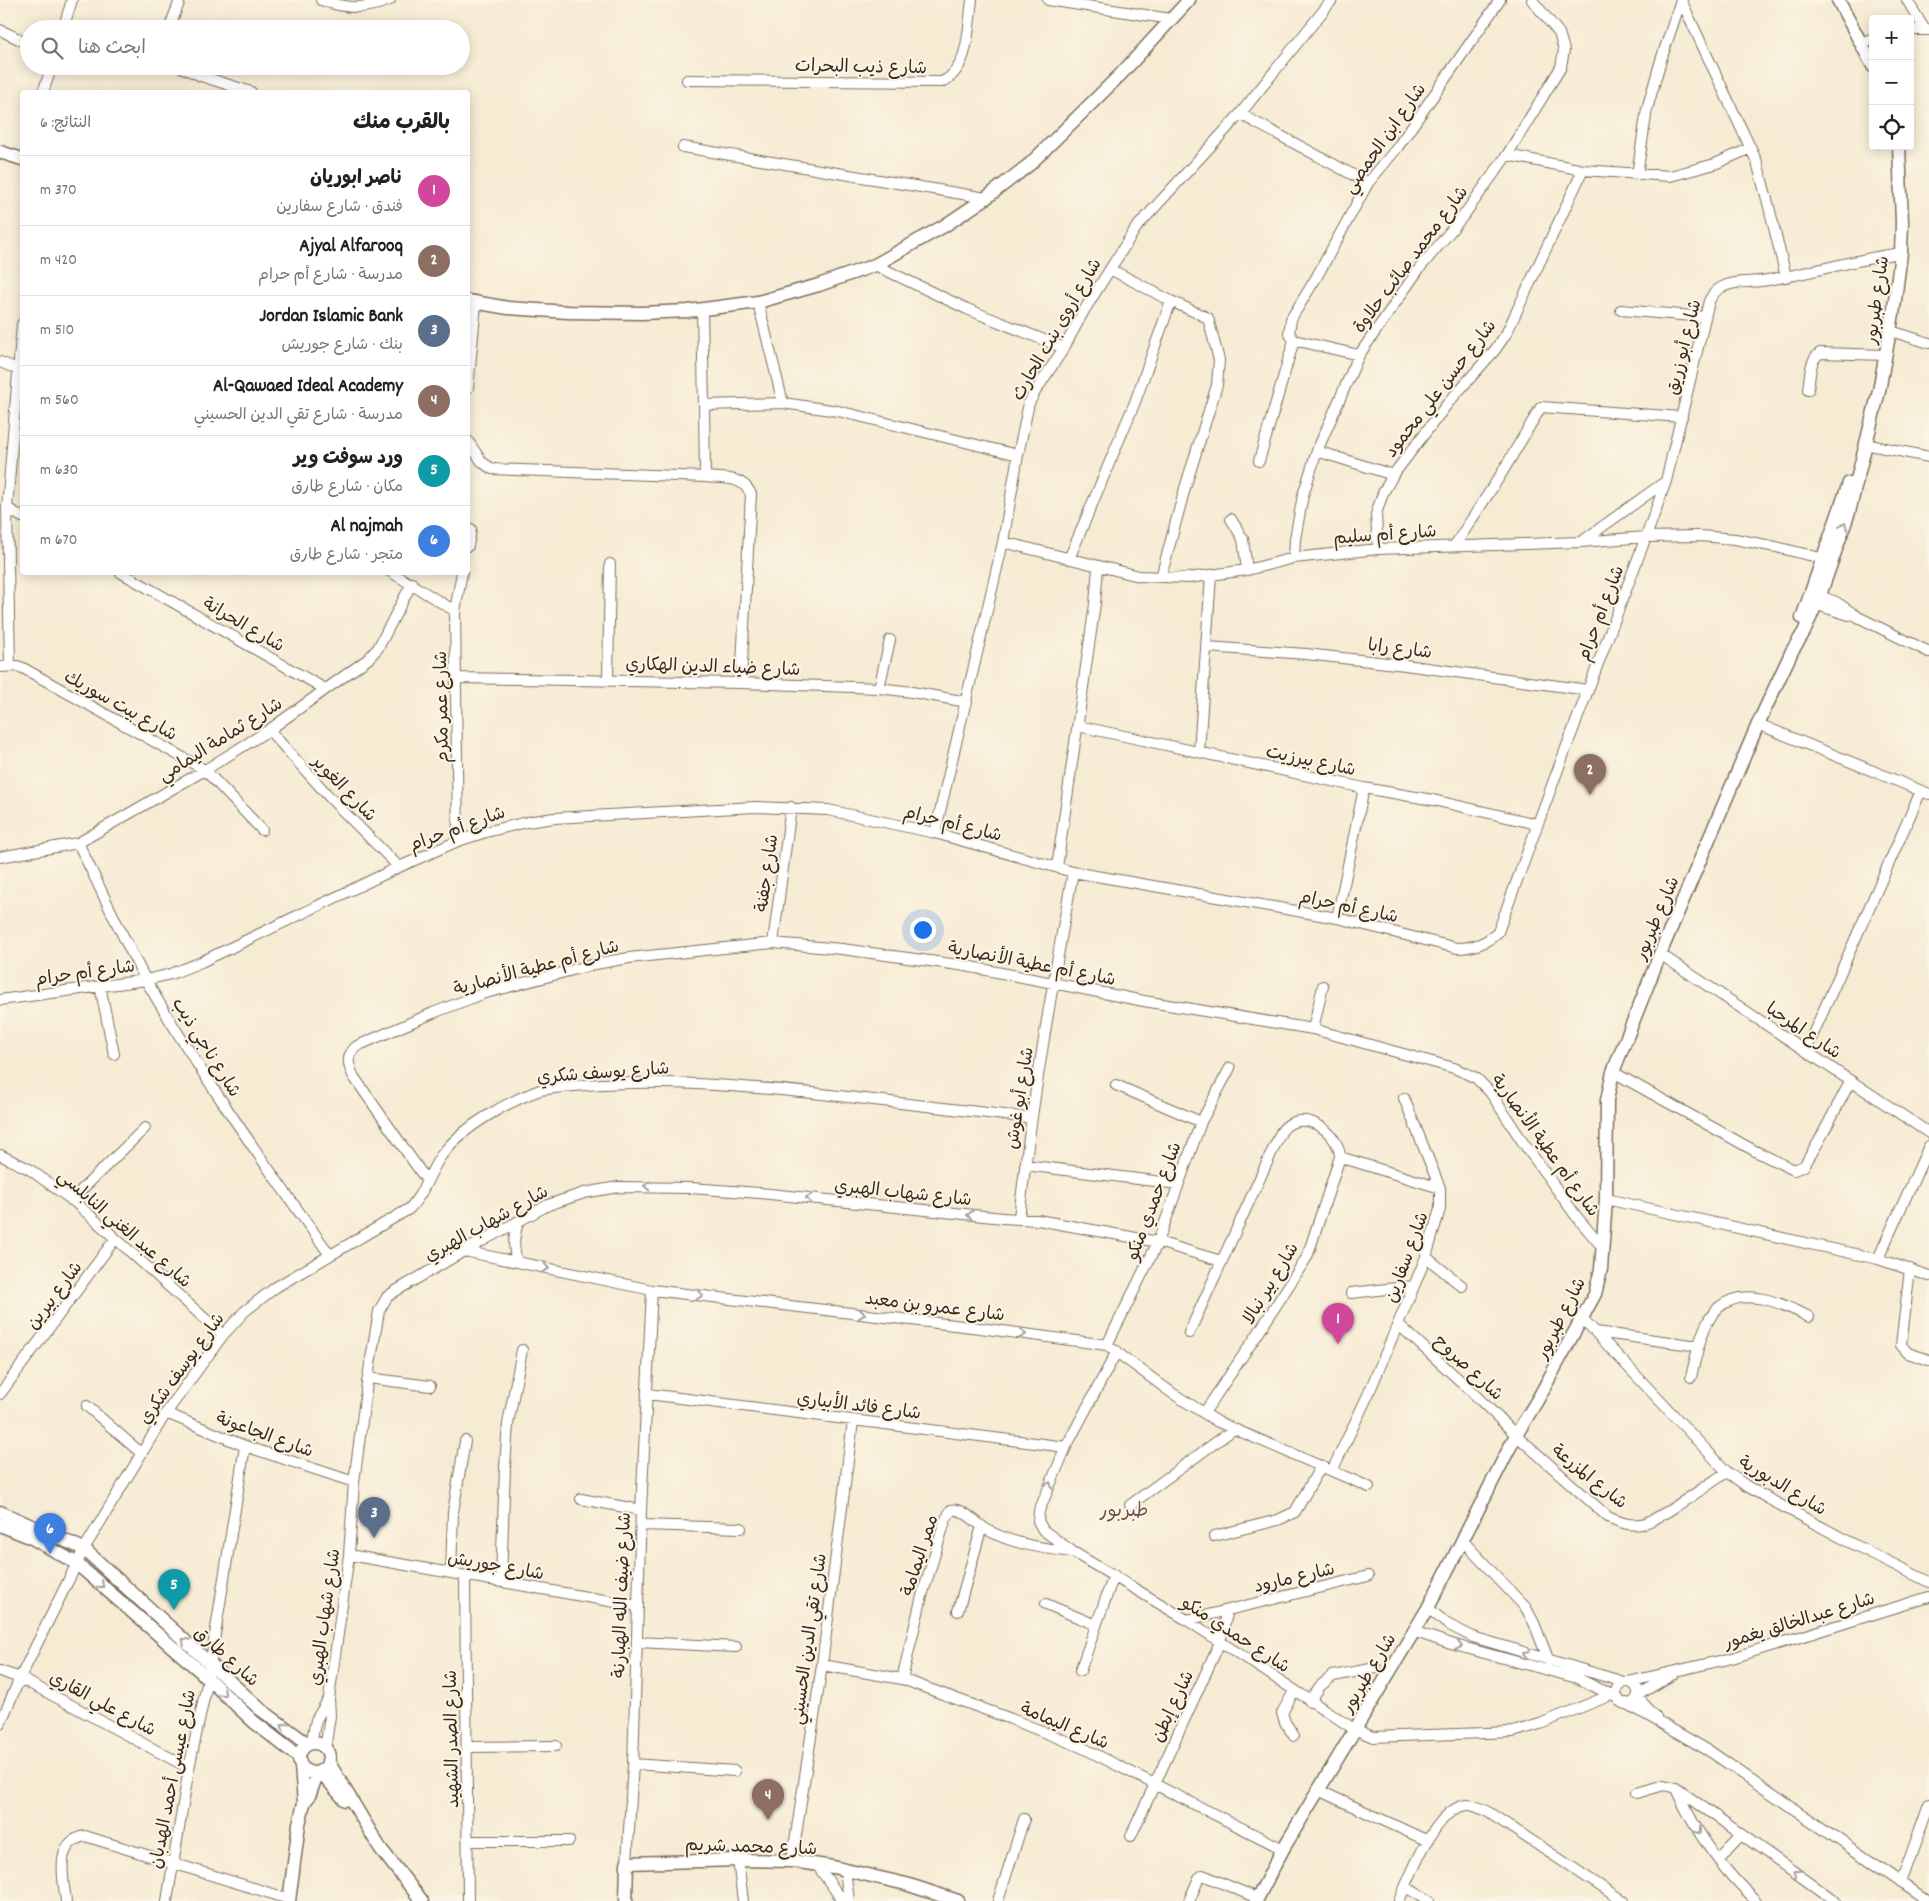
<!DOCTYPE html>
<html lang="ar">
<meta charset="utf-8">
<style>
:root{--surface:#fff;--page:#f6f6f6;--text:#222;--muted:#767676;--line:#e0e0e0;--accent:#c8321e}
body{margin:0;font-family:Dekko,"Playpen Sans Arabic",sans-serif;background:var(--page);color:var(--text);direction:rtl}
.controls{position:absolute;right:15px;top:15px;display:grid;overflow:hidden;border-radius:5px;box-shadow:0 2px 12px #0003}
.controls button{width:45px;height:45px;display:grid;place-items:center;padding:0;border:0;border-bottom:1px solid var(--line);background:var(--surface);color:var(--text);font:25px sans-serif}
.you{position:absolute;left:922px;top:929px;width:18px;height:18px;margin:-12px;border:4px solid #fff;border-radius:50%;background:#1a73e8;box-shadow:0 0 0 8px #1a73e833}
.badge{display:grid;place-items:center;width:32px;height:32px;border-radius:50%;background:var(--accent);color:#fff;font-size:16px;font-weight:700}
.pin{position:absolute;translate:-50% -41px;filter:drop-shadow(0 1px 2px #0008)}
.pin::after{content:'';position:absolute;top:26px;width:18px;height:15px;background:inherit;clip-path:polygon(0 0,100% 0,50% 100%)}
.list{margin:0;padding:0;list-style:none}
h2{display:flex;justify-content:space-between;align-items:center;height:65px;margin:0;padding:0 20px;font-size:21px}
h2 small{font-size:16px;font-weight:400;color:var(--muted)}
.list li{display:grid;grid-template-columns:32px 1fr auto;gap:15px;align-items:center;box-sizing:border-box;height:70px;padding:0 20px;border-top:1px solid var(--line)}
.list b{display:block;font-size:19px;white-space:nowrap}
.list p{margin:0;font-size:16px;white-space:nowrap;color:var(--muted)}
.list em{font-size:16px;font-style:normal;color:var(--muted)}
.icon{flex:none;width:28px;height:28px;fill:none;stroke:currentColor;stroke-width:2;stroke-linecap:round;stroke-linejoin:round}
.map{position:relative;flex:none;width:1929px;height:1901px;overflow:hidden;direction:ltr}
.search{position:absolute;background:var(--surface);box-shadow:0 2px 12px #0003;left:20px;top:20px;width:450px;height:55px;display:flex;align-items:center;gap:12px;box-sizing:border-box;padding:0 18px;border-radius:28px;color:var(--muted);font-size:19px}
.panel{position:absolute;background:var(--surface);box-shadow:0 2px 12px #0003;left:20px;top:90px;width:450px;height:485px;border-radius:5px;direction:rtl}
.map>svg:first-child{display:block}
</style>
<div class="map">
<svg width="1929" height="1901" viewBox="0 0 1929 1901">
<rect width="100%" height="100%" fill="#fcf5e5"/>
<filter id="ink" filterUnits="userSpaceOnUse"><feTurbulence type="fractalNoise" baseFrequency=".02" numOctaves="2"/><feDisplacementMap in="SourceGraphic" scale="10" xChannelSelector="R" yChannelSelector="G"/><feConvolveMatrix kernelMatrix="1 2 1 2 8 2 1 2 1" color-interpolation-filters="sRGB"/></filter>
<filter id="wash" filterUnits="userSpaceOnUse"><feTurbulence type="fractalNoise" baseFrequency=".0096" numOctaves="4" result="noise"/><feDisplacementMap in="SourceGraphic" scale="20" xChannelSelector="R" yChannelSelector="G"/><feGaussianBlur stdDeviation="1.12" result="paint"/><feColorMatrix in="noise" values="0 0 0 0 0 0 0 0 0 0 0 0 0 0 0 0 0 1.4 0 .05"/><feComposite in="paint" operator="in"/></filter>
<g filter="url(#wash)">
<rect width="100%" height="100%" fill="#f6ebd3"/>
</g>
<g filter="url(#ink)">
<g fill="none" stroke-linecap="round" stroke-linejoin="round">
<g stroke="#7c6e5d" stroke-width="12">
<path id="minor" d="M321 0C347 9 364 10 390 0
M1048 0 1171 19
M1681 0 1757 162 1769 207 1786 277
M1907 0 1925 30
M63 29 72 0
M169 29 180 0
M0 30 29 44
M1910 30H1929
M1861 43 1873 38
M179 66 201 76 251 92
M687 80 942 82C970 69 968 27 972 0
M43 92 52 66
M1240 114 1368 183
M683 147 986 198
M1507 155 1583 170 1670 176 1715 164 1751 148
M1637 175 1647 109 1661 60 1681 0
M875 265 967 309 1064 348
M1110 269 1171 301 1208 318 1219 360 1217 385 1185 488 1161 577
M758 302 783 403
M702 310 704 405
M1621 310 1705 317
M1891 331 1929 343
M1359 355 1294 340 1289 333 1291 319 1316 278 1368 183 1397 148 1500 0
M0 362 22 371
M468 388 476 303
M1808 390C1810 379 1809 360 1820 353L1886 355
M468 441 482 462 492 469 705 477C723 479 742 475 751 494L741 683
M1865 444 1929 457
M1317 451 1393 475
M1259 461 1294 340
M705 477 704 405 783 403 838 411 1018 455
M7 508 22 517
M1231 519 1243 539 1247 570
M1003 542 1139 576 1188 578 1247 570 1294 558 1378 549 1580 542 1646 537 1700 536 1735 539 1776 547 1829 560
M1581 542 1666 481
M1455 545 1500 476 1541 407 1682 417
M468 546 471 529
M1378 549 1376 514 1383 493 1393 475 1448 403 1495 350 1506 334 1583 170
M1294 558 1295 539 1303 495 1317 451 1359 355 1419 269 1464 215 1507 155 1561 67 1564 50 1559 33 1532 0
M1069 559 1135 402 1171 301
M120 572 325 689
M391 572 455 611
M1815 594 1836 602 1858 617 1929 652
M1811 603 1849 615
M1207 647 1306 654 1405 665 1588 690
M10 666 7 508 22 324
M0 667 17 666 23 668 205 770 262 830
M457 678 741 683 879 688 912 692 967 702
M608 680 610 564
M879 688 890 640
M1758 724 1929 794
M1078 726 1364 788 1433 800 1537 824
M269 730 333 801 399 867
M1199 752 1211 575
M935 833 1003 542 1018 455 1029 403 1035 392 1064 348 1085 309 1136 228 1240 114 1332 0
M458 841 455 611 462 572
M78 843C101 889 122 937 147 982 202 1077 266 1166 330 1255
M0 857 78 843 205 770 269 730 368 659 378 648 412 583
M1057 867 1095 604 1098 567
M1337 918 1364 788
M773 943 791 807
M1660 954 1929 1133
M100 986 114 1054
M0 1000 146 980 171 974 201 962 399 867 458 841 486 832 527 822 554 818 755 807 828 810 935 833 1073 872 1337 918 1457 948C1473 948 1486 944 1498 932L1554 780 1646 537 1666 481 1709 301C1712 295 1716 290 1722 287 1735 280 1753 283 1768 280 1812 273 1856 259 1901 253
M1313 1029 1323 986
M1806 1050 1921 791
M1613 1072 1755 1151 1794 1170 1804 1166 1819 1141 1850 1082
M1116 1085 1201 1122
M0 1155 29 1169 76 1203 223 1335
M1340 1157 1440 1188
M1025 1165 1178 1184
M427 1181 354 1077C348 1065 345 1055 357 1046L433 1013 482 994 595 964 629 958 773 943 842 949 966 966 1144 1001 1313 1029 1454 1068 1476 1078 1490 1092 1524 1144 1576 1216 1603 1248
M1606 1199 1878 1259 1929 1276
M71 1200 145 1128
M1019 1218C1032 1102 1052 987 1073 872
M464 1251 652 1290 980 1328 1107 1345 1172 1393 1218 1422 1369 1487
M1426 1257 1462 1286
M1878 1259 1929 1146
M517 1262C513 1246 513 1236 519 1221
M1910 1269 1901 1345 1908 1353 1929 1360
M1351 1293 1414 1286
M1583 1319 1727 1472 1745 1485 1769 1499 1857 1546 1929 1582
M1398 1324 1468 1388 1516 1435 1608 1517C1619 1522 1629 1526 1641 1524 1657 1522 1710 1483 1727 1472
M1596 1332 1699 1346
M1189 1333 1281 1132C1299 1106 1339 1130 1340 1157L1307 1257 1259 1332 1204 1413
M1107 1345 1158 1242 1201 1122 1230 1068
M1117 1351 1066 1447 1039 1511 1038 1521 1043 1530 1073 1552 1187 1620 1354 1729 1373 1737 1513 1732 1540 1724 1611 1695
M1691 1377C1696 1357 1702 1322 1718 1308 1744 1285 1784 1304 1809 1317
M368 1378 430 1386
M0 1394 115 1239
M648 1394 1066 1447
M87 1406 141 1453
M166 1413 245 1446 354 1482
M1332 1471 1368 1395 1414 1286 1426 1257 1440 1209V1188L1404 1098
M581 1499 641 1510
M1130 1505 1234 1429
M641 1525 741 1528
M1214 1536 1278 1520 1295 1512 1321 1466
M1462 1540 1526 1608 1534 1623 1549 1661
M349 1555 638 1606
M451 1573 453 1512 465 1441
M465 1576 468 1901
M501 1582 505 1467 508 1424 522 1350
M1046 1604 1096 1625
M1428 1608 1447 1624 1473 1637 1624 1682
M958 1611 982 1526
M1187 1620 1368 1576
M1413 1631 1451 1644 1577 1678 1618 1698
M638 1642 736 1647
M822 1665 902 1679 1011 1719 1081 1747 1283 1849
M0 1671 20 1678 189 1768
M1080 1671 1114 1575
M902 1679 922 1596 945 1521 951 1510C961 1507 976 1522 984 1528 1010 1544 1042 1548 1072 1552
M1628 1682 1732 1658 1929 1597
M1616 1693a11 11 0 1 1 22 0a11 11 0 1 1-22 0Z
M1638 1695 1673 1674
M1637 1697 1656 1717
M1310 1702 1320 1686 1333 1676 1376 1668
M1626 1703 1711 1752 1928 1901
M0 1724 20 1678 84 1549 166 1413 223 1335 245 1311 276 1287 409 1209C424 1194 429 1173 441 1156 462 1127 507 1102 540 1090 632 1077 721 1084 813 1093 885 1101 958 1109 1031 1118
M1294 1736 1285 1722 1282 1713 1294 1691
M311 1743 316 1720 329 1698
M468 1747 556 1746
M325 1749 330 1716 329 1698 349 1555 354 1482 367 1383 379 1311 387 1297 394 1292 464 1251 548 1205 584 1193 618 1187 690 1188 760 1193 1003 1218 1038 1220 1158 1242 1221 1261
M633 1764 735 1771
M1676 1789C1695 1831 1722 1870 1756 1901
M1318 1790 1428 1841
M1637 1793 1664 1785 1676 1788 1835 1901
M1131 1836 1220 1642 1228 1610
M469 1841H569
M1719 1859 1742 1835
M738 1860 743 1901
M792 1861 822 1665 853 1421
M627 1863 633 1764 641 1510 652 1290
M817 1865 843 1901
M845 1870 849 1901
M1901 1883 1929 1804
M1406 1887 1429 1901
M66 1901C63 1878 54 1842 85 1836L289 1899
M167 1901 189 1768 208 1679 245 1446
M998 1901 1024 1819
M1189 1901 1199 1878 1203 1875 1257 1898
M1399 1901C1411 1875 1433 1814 1462 1806 1471 1803 1480 1808 1488 1812L1623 1901"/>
</g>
<g stroke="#7c6e5d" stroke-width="15">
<path id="tertiary" d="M1838 0 1873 66
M0 152 22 159
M468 301 508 308 568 312 641 313 688 311 758 302 819 285 875 265 944 226 986 198 1030 164 1121 74 1189 0
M1802 618 1849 483
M0 1512 84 1549 260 1709 308 1744
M0 1525 32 1538 76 1563 200 1671 254 1722 299 1757
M299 1758a15 15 0 1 1 30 0a15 15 0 1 1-30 0Z
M328 1761 380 1848 422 1901
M320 1771 345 1800
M304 1803 309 1796 318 1772
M289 1901 299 1824 304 1803 301 1766
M626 1901 627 1863 738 1860 792 1861 833 1867 906 1884 958 1901
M1256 1901 1283 1849 1428 1608 1516 1435 1538 1399 1595 1294 1601 1269 1606 1199 1607 1100 1613 1072 1660 954 1758 724 1792 651 1804 632 1820 595 1849 512 1879 391 1894 308 1901 253 1902 222 1899 146"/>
</g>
<use href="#minor" stroke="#fff" stroke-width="10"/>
<use href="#tertiary" stroke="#fff" stroke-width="12"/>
</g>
<defs><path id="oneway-chevron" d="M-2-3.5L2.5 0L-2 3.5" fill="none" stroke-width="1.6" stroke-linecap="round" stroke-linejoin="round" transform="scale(1.25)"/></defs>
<g stroke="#a79f9a">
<use href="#oneway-chevron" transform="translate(1844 526) rotate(-72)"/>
<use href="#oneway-chevron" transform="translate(647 1186) rotate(-177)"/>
<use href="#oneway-chevron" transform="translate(809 1198) rotate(-174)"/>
<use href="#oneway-chevron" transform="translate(970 1215) rotate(-174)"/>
<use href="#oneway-chevron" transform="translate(546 1268) rotate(11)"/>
<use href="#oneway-chevron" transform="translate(700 1295) rotate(7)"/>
<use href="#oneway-chevron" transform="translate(862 1314) rotate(7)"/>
<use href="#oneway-chevron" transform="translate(1023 1334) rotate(8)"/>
<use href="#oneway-chevron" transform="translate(1049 1485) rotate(-67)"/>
<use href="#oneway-chevron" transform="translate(101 1585) rotate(41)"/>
<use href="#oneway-chevron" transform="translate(185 1641) rotate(-137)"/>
<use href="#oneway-chevron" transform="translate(1459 1646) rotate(15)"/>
<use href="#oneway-chevron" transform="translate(1526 1654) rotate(-163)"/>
<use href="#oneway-chevron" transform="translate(223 1693) rotate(43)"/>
<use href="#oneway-chevron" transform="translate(284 1726) rotate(-144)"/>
<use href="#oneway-chevron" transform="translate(1698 1831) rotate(56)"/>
<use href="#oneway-chevron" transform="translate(1796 1873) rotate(-145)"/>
</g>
</g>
<g text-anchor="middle" stroke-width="4" stroke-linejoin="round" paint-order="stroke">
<g font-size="18" fill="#3b2a1e" stroke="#fcf5e5">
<text transform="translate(861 66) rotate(1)" y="6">شارع ذيب البحرات</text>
<text transform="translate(1384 138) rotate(-55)" y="6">شارع ابن الحمصي</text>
<text transform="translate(1410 259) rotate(-53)" y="6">شارع محمد صائب حلاوة</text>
<text transform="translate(1876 300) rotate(-82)" y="6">شارع طبربور</text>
<text transform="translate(1056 329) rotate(-60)" y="6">شارع أروى بنت الحارث</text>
<text transform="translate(1683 347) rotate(-76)" y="6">شارع أبو زريق</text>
<text transform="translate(1440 388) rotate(-52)" y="6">شارع حسن علي محمود</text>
<text transform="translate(1385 534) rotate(-4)" y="6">شارع أم سليم</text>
<text transform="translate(1600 613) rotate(-69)" y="6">شارع أم حرام</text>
<text transform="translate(244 624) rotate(30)" y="6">شارع الحرانة</text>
<text transform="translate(1400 648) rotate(7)" y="6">شارع رابا</text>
<text transform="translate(713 666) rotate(2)" y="6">شارع ضياء الدين الهكاري</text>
<text transform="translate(121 705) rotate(29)" y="6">شارع بيت سوريك</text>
<text transform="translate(441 707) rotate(-91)" y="6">شارع عمر مكرم</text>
<text transform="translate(220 739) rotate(-32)" y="6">شارع ثمامة اليمامي</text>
<text transform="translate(1311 760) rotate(12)" y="6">شارع بيرزيت</text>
<text transform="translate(345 788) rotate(46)" y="6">شارع الغوير</text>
<text transform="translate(953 823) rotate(14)" y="6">شارع أم حرام</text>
<text transform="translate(457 828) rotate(-20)" y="6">شارع أم حرام</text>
<text transform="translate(766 873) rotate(-82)" y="6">شارع جفنة</text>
<text transform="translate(1349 906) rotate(12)" y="6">شارع أم حرام</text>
<text transform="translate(1656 918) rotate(-67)" y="6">شارع طبربور</text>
<text transform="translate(1032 963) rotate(11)" y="6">شارع أم عطية الأنصارية</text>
<text transform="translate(536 967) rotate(-15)" y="6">شارع أم عطية الأنصارية</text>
<text transform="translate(85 972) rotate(-8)" y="6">شارع أم حرام</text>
<text transform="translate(1804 1030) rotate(34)" y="6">شارع المرحبا</text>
<text transform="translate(207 1047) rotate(58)" y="6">شارع ناجي ذيب</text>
<text transform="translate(603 1072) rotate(-4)" y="6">شارع يوسف شكري</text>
<text transform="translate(1019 1098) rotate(-81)" y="6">شارع أبو غوش</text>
<text transform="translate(1546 1145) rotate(54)" y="6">شارع أم عطية الأنصارية</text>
<text transform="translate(903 1192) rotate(6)" y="6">شارع شهاب الهبري</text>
<text transform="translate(1153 1201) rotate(-69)" y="6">شارع حمدي منكو</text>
<text transform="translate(486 1223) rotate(-29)" y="6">شارع شهاب الهبري</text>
<text transform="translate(125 1228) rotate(41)" y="6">شارع عبد الغني النابلسي</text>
<text transform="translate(1406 1257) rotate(-70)" y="6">شارع سفارين</text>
<text transform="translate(1270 1283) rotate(-59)" y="6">شارع بير نبالا</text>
<text transform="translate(54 1295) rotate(-53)" y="6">شارع بيرين</text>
<text transform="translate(935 1306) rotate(7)" y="6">شارع عمرو بن معبد</text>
<text transform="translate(1560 1318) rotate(-63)" y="6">شارع طبربور</text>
<text transform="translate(1469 1367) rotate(43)" y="6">شارع صروح</text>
<text transform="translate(181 1368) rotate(-54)" y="6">شارع يوسف شكري</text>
<text transform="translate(859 1405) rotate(7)" y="6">شارع فائد الأبياري</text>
<text transform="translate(265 1434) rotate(20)" y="6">شارع الجاعونة</text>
<text transform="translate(1590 1476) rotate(39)" y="6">شارع المزرعة</text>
<text transform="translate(1783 1485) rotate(31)" y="6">شارع الدبورية</text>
<text transform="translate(919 1555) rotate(-72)" y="6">ممر اليمامة</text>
<text transform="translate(496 1565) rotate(10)" y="6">شارع جوريش</text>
<text transform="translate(1294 1577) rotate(-13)" y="6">شارع مارود</text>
<text transform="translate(621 1595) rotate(-88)" y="6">شارع ضيف الله الهبارنة</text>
<text transform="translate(324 1617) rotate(-82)" y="6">شارع شهاب الهبري</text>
<text transform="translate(1799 1620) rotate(-17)" y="6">شارع عبدالخالق يغمور</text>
<text transform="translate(1236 1634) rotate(33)" y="6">شارع حمدي منكو</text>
<text transform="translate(808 1639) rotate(-82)" y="6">شارع تقي الدين الحسيني</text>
<text transform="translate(227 1656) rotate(42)" y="6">شارع طارق</text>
<text transform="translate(1368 1673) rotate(-59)" y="6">شارع طبربور</text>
<text transform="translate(103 1703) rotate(28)" y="6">شارع علي القاري</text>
<text transform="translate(1172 1706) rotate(-65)" y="6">شارع إبطن</text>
<text transform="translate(1065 1725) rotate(23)" y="6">شارع اليمامة</text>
<text transform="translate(451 1739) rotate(-91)" y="6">شارع الصدر الشهيد</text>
<text transform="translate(172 1779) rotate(-79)" y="6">شارع عيسى أحمد الهدبان</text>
<text transform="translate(751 1846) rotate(2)" y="6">شارع محمد شريم</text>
</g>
<g font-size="19" fill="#714f4f" stroke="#fcf5e5">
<text x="1124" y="1516">طبربور</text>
</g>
</g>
</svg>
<div class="controls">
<button>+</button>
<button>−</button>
<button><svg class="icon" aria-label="locate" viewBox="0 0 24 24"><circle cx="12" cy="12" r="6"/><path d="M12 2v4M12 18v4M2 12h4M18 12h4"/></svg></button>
</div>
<div class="you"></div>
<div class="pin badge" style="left:1338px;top:1344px;background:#d1479c">1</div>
<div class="pin badge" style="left:1590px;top:795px;background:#8d6e63">2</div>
<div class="pin badge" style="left:374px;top:1538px;background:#5c6f8a">3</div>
<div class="pin badge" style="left:768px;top:1820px;background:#8d6e63">4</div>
<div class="pin badge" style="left:174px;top:1610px;background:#0f9aa8">5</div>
<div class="pin badge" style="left:50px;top:1554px;background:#3f7fe0">6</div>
<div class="search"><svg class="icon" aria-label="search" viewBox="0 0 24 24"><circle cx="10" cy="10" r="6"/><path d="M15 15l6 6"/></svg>ابحث هنا</div>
<section class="panel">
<h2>بالقرب منك<small>النتائج: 6</small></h2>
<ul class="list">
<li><span class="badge" style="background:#d1479c">1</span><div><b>ناصر ابوريان</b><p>فندق · شارع سفارين</p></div><em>370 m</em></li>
<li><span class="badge" style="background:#8d6e63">2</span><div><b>Ajyal Alfarooq</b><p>مدرسة · شارع أم حرام</p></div><em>420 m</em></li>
<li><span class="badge" style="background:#5c6f8a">3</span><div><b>Jordan Islamic Bank</b><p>بنك · شارع جوريش</p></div><em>510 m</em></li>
<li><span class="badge" style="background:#8d6e63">4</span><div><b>Al-Qawaed Ideal Academy</b><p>مدرسة · شارع تقي الدين الحسيني</p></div><em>560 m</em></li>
<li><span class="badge" style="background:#0f9aa8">5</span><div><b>ورد سوفت وير</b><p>مكان · شارع طارق</p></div><em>630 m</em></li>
<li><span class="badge" style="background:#3f7fe0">6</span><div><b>Al najmah</b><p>متجر · شارع طارق</p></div><em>670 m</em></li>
</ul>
</section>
</div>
